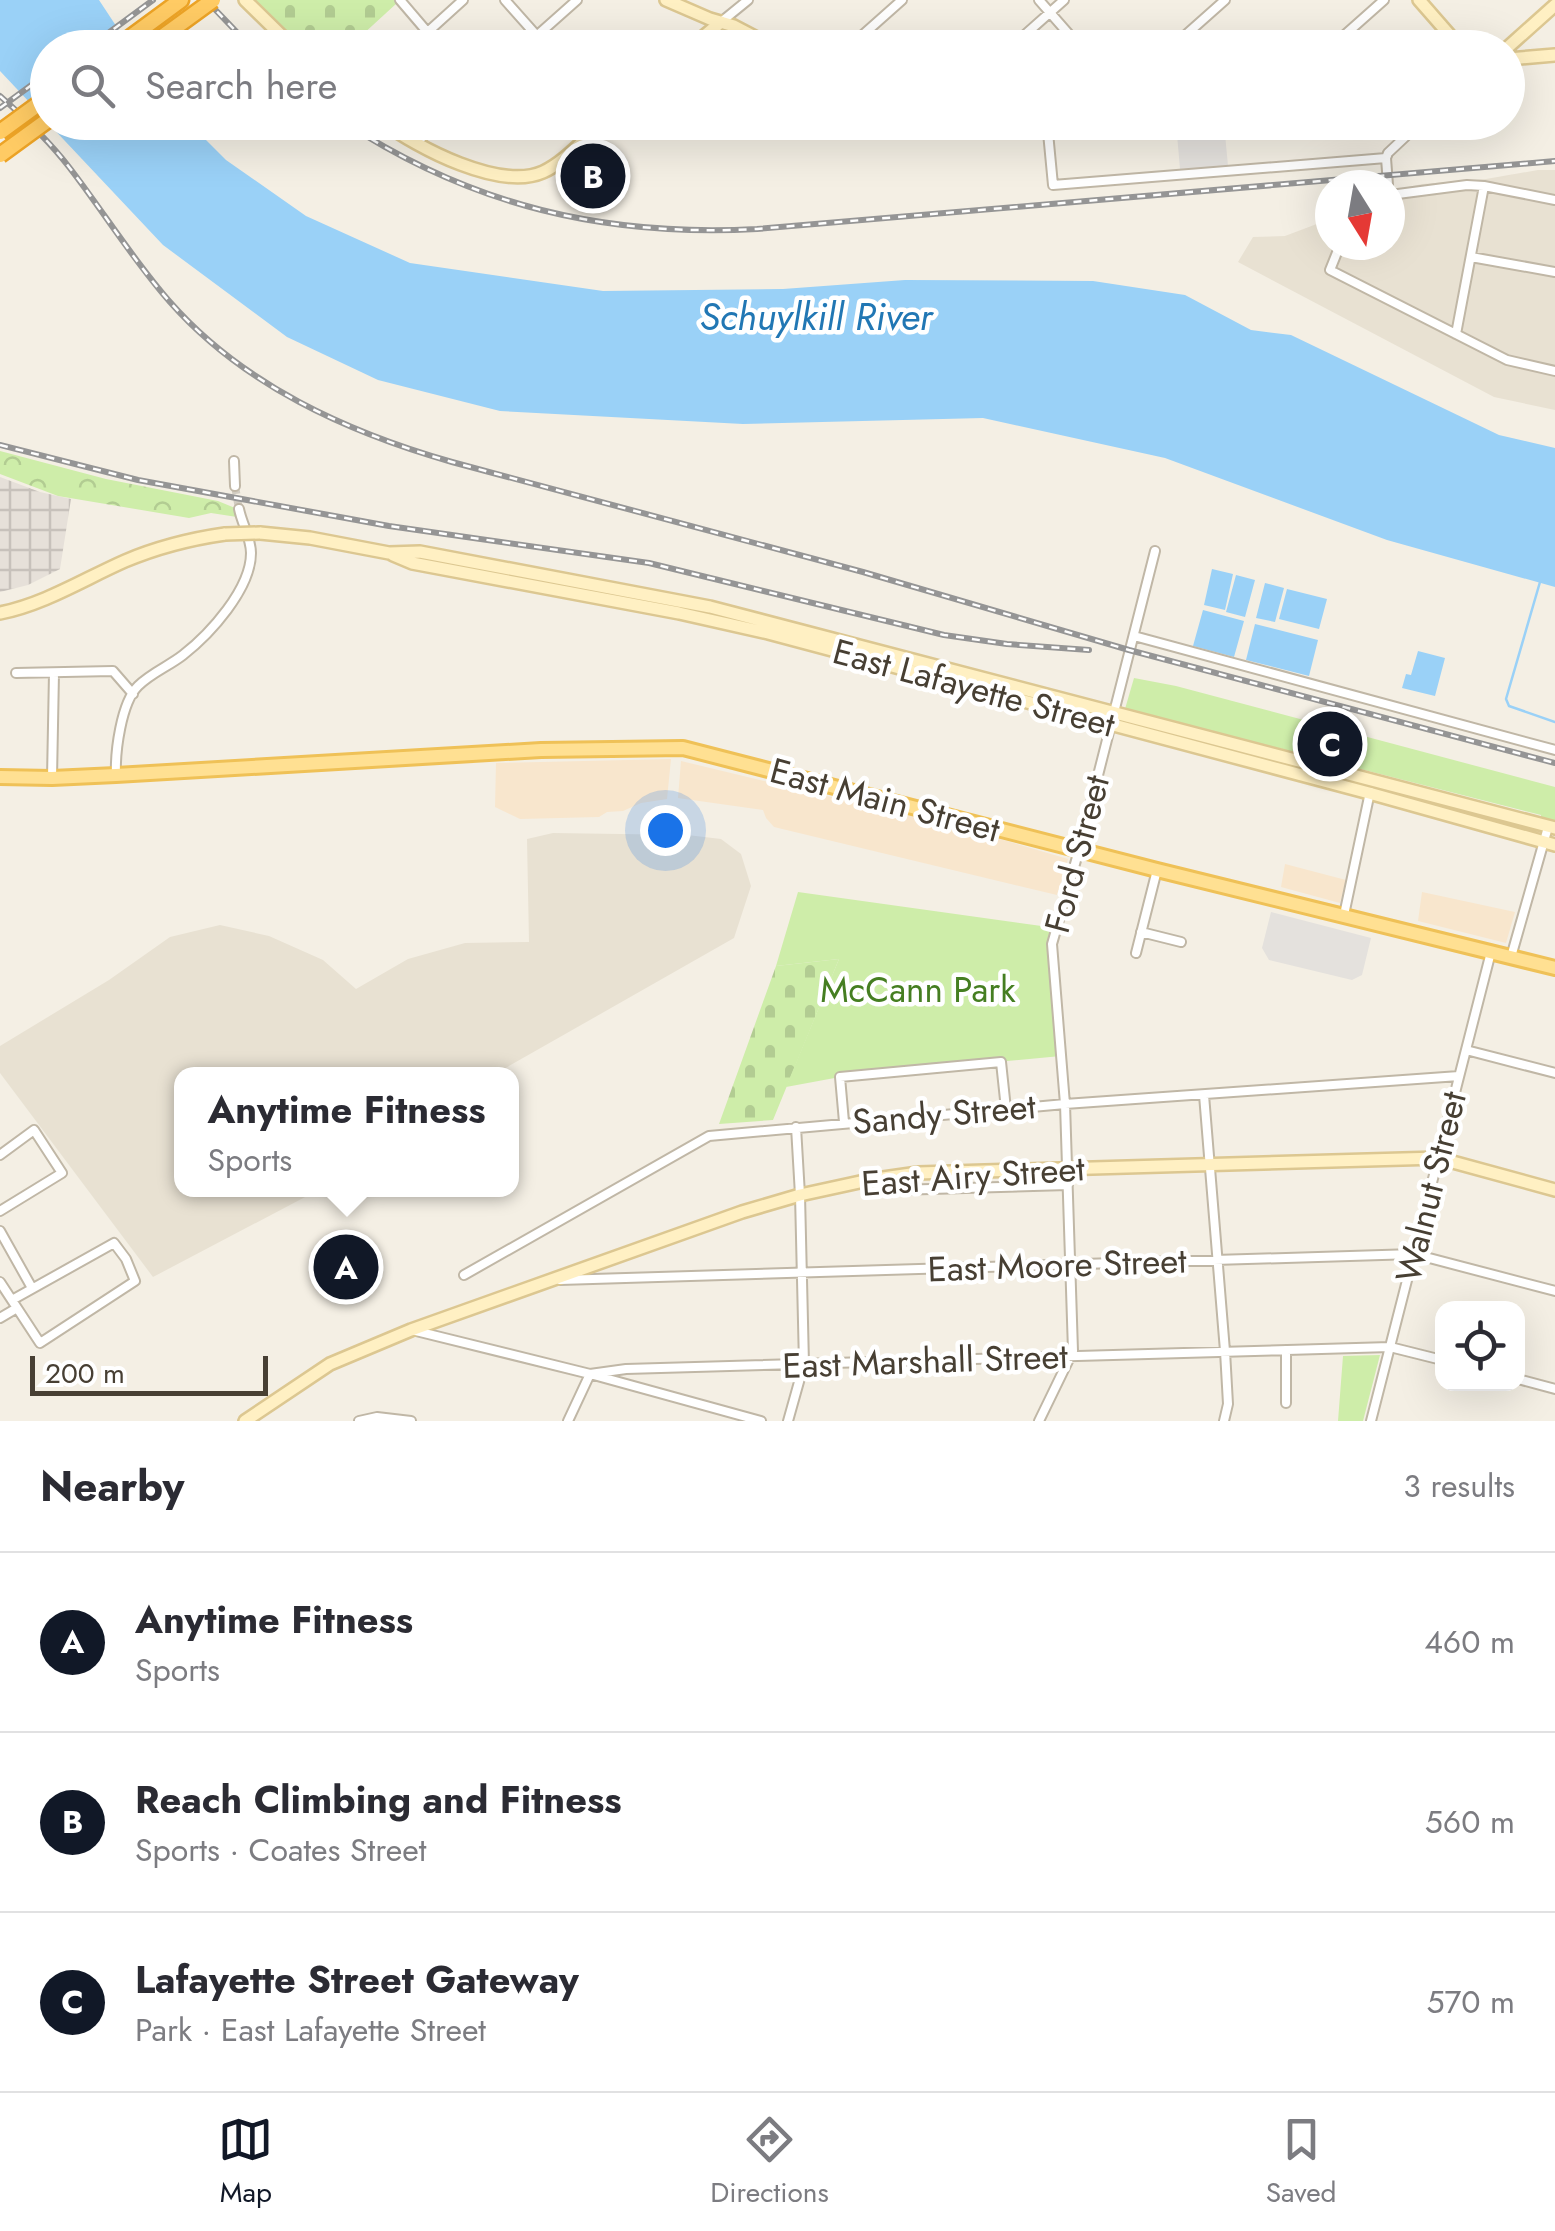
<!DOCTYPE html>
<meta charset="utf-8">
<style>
:root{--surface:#fff;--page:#f7f7f7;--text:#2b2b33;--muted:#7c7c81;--line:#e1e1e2;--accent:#111827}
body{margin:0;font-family:Jost,sans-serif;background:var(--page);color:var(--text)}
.controls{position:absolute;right:30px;bottom:30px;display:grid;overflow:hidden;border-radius:20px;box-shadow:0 10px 40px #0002}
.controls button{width:90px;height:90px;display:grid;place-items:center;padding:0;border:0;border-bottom:2px solid var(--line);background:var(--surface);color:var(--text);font:50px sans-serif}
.compass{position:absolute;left:1315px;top:170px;width:90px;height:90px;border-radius:50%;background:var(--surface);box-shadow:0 10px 40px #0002;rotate:169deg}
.scale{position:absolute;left:30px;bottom:25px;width:238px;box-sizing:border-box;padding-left:10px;border:5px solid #473f33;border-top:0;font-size:28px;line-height:35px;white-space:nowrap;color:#473f33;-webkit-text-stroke:8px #fff;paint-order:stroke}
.you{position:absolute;left:665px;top:830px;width:35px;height:35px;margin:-25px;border:8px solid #fff;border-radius:50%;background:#1a73e8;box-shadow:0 0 0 15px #1a73e833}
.badge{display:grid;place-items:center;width:65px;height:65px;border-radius:50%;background:var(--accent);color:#fff;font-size:32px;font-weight:700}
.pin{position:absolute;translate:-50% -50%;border:5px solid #fff;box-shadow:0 2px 10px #0006}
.popup{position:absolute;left:174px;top:1067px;width:345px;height:130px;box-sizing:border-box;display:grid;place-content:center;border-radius:20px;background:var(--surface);filter:drop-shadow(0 2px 8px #0005);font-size:32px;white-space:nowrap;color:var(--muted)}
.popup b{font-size:38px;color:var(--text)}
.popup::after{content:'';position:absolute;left:50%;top:100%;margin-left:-20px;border:20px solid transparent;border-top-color:var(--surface)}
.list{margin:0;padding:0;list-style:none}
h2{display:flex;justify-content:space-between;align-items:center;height:130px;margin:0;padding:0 40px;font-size:42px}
h2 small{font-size:32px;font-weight:400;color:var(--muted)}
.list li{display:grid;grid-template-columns:65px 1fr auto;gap:30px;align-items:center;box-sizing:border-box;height:180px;padding:0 40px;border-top:2px solid var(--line)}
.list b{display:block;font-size:38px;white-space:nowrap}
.list p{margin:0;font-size:32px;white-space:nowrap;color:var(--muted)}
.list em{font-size:32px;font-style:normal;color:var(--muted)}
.icon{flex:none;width:55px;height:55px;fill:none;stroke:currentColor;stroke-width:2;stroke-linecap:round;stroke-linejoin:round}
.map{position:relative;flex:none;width:1555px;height:1421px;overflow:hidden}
.search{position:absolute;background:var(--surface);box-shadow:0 10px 40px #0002;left:30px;right:30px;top:30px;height:110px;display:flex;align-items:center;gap:25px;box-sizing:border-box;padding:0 35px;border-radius:55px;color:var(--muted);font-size:38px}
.sheet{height:670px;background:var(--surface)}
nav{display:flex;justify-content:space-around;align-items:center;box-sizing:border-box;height:140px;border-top:2px solid var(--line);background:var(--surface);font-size:28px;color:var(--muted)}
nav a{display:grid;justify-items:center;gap:5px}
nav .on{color:var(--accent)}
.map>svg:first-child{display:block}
</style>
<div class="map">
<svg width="1555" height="1421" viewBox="0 0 1555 1421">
<defs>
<pattern id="industrial-grid" width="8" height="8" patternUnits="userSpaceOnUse" patternTransform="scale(2.5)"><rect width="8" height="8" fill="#e6e0d9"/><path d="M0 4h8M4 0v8" fill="none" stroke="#c7c1bb"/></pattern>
<pattern id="forest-crowns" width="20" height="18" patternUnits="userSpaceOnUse" patternTransform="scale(2.5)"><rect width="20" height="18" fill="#ceeda9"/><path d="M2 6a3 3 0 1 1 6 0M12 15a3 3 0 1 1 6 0" fill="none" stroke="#b2cc92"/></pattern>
<pattern id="cemetery-stones" width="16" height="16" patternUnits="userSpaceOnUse" patternTransform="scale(2.5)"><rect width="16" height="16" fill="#ceeda9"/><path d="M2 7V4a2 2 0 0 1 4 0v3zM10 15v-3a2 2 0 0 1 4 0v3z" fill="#b2cc92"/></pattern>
</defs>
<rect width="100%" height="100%" fill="#f4efe4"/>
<path fill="#e8e1d2" d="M1538 170H1555V410L1494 397 1238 262 1253 237 1285 236 1330 219V245H1390V191L1422 184 1486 179Z
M553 833 687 835 721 839 741 854 751 886 734 938 495 1074H181V1190H315L307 1196 153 1277 0 1073V1046L109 980 170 937 220 925 269 936 323 960 356 989 408 959 465 943 529 942 527 839Z"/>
<path fill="#f8e6cd" d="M671 759 667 799 641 803 623 811 607 812 599 817 520 819 495 807 496 763Z
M681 761 969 830 1068 859 1057 895 774 827 766 818 763 810 678 798Z
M1285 864 1346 880 1340 903 1281 887Z
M1422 892 1515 912 1506 943 1418 921Z"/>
<path fill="url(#industrial-grid)" d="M0 477 40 492 71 499 60 569 28 585 0 592Z"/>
<path fill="url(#forest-crowns)" d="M0 451 106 479 218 501 235 508 237 517 211 513 189 518 58 496 0 474Z"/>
<path fill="url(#cemetery-stones)" d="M252 0H394L397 3 349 47 305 48Z
M839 959 773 1120 719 1124 776 966Z"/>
<path fill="#ceeda9" d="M1134 678 1176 686 1555 787V825L1541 821V815L1125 709Z
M798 892 1056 928 1052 944 1061 1056 840 1077 786 1087 839 959 776 966Z
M1380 1355 1363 1421H1338L1343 1356Z"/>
<path fill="#e4e1dd" d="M1176 123H1224L1228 166 1180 169Z
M1271 912 1371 938 1362 975 1352 980 1269 960 1262 948Z"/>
<path fill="#9ad1f7" d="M0 0H99L130 47 48 48V122L0 71Z
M48 123H189L226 160 306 216 410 263 603 291 783 289 905 280 1093 281 1185 295 1251 330 1291 335 1499 435 1555 448V587L1387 540 1165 458 983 418 743 424 500 411 378 380 287 337 163 245Z
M1212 569 1233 574 1225 610 1204 605Z
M1236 575 1255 580 1245 617 1226 612Z
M1265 583 1284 588 1275 622 1256 618Z
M1287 589 1327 599 1319 629 1279 619Z
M1203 610 1244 621 1234 657 1193 646Z
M1255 624 1318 640 1309 676 1246 660Z
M1418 651 1445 658 1435 696 1402 688 1406 674 1411 675Z"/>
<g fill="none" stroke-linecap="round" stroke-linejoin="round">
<path stroke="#9ad1f7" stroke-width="2.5" d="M1540 582 1506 699 1509 706 1555 722"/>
<path stroke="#d1ccc1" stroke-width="8" stroke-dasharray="8 4" stroke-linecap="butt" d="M235 486 239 509"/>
<g stroke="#c0b7a6" stroke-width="12">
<path id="street" d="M400 0 441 48
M505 0 537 36
M1039 0 1081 48
M721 22 748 0
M410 48 463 0
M523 48 577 0
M848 48 902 0
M1010 48 1064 0
M1171 48 1225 0
M1330 48 1384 0
M1047 122 1053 185 1386 158
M416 143 439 122
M1388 185 1386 158 1388 153 1421 122
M1390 195 1467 185 1484 186 1555 200
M1340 245 1330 270 1507 360 1555 371
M1471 257 1555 272
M1456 334 1484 186
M234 461 235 486
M1134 636 1555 750
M16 673 113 671 133 694
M116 775C115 752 121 703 138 686 151 673 169 666 183 655 210 634 251 589 251 553 251 538 242 524 239 509
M52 778 54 673
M1344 915 1370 792
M1141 932 1181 942
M1136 953 1157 870
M1511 957 1548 827
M1466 1050 1555 1073
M1204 1095 1225 1351 1228 1404 1224 1421
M844 1122 840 1077 1001 1062 1006 1109
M0 1155 34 1130 62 1173 0 1211
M894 1176 896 1190 1068 1185
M0 1231 32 1288
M464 1275 709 1136 1065 1104 1459 1076
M560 1280 1414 1254 1555 1291
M0 1282 40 1343 135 1281 126 1259 114 1243 12 1300
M0 1318 17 1308
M412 1330 590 1374 761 1421
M1286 1350V1403
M590 1374 626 1369 1390 1347 1442 1360
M1518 1379 1555 1389
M359 1421 377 1417 411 1421
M568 1421 590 1374
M788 1421 804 1364 800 1195 796 1127
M1039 1421 1073 1351 1065 1104 1052 944 1079 850 1155 551
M1371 1421 1491 952"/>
</g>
<g stroke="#dcc791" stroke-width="16">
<path id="secondary" d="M245 0 294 48
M666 0 710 19 734 26 776 48
M1419 0 1461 48
M690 48 721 22
M1507 48 1555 5
M1508 59 1555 55
M383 122C418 148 500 191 543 172 565 162 585 138 604 122
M260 533 310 538 389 553 420 552 710 607 1555 828
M393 555 412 563 679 613 768 633 1369 793 1555 845
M0 613C45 604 84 579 125 561 158 547 190 539 225 534
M245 1421 330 1364 411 1330 742 1212 800 1195 869 1180 918 1173 1438 1158 1555 1190"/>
</g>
<g stroke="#efc157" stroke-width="18">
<path id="primary" d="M0 777 52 778 116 775 541 750 683 748 1157 870 1555 968"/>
</g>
<g stroke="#eca326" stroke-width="19">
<path id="highway" d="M116 48 181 0"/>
</g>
<use href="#street" stroke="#fff" stroke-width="8"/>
<use href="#secondary" stroke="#fff0c3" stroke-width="11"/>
<use href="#primary" stroke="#ffe092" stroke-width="12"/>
<use href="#highway" stroke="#ffcb64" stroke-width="14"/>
<g stroke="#959595" stroke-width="6">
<path id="rail" d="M206 0 252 48
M88 48 153 0
M0 96C25 118 49 141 69 167 103 211 133 260 170 302 243 385 347 432 452 462L863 572 1129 650 1555 763
M0 108 48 73
M344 122C472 206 605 237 757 229L1555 161
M0 445 138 480 389 526 649 563 944 635 1007 644 1089 650"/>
</g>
<use href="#rail" stroke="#fff" stroke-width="2.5" stroke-dasharray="8" stroke-linecap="butt"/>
<g stroke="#dcc791" stroke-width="16" stroke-linecap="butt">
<path id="secondary-bridge" d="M225 534 260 533"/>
</g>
<g stroke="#eca326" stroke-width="19" stroke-linecap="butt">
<path id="highway-bridge" d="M147 48 213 0
M0 132 48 97
M0 155 48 120"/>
</g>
<use href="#secondary-bridge" stroke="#fff0c3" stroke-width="11"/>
<use href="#highway-bridge" stroke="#ffcb64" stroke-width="14"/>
</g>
<g text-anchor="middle" stroke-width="9" stroke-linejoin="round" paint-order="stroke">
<g font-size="35" fill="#473f33" stroke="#fff">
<text transform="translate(974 688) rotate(15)" y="12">East Lafayette Street</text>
<text transform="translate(885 800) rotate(15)" y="12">East Main Street</text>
<text transform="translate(1077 854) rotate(-75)" y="12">Ford Street</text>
<text transform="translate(944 1114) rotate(-5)" y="12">Sandy Street</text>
<text transform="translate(973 1176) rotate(-4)" y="12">East Airy Street</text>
<text transform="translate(1431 1187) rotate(-76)" y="12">Walnut Street</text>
<text transform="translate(1057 1265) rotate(-2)" y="12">East Moore Street</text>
<text transform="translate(925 1361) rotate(-2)" y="12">East Marshall Street</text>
</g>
<g font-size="35" fill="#457e21" stroke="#fff">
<text x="918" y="1002">McCann Park</text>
</g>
<g font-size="38" font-style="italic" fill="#2177b4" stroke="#fff">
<text x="816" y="330">Schuylkill River</text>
</g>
</g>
</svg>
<div class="controls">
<button><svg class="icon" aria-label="locate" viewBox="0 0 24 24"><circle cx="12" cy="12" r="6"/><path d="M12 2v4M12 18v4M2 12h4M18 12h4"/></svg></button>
</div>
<svg class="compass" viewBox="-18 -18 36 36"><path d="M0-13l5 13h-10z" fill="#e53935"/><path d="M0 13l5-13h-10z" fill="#7c7c81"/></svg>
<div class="scale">200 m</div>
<div class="you"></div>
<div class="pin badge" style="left:346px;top:1267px">A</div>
<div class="popup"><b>Anytime Fitness</b>Sports</div>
<div class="pin badge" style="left:593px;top:176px">B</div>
<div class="pin badge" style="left:1330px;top:744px">C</div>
<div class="search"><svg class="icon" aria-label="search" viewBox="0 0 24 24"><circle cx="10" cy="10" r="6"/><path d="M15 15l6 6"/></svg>Search here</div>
</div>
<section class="sheet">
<h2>Nearby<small>3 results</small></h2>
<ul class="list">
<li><span class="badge">A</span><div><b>Anytime Fitness</b><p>Sports</p></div><em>460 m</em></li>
<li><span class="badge">B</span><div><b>Reach Climbing and Fitness</b><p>Sports · Coates Street</p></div><em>560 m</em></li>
<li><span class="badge">C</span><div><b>Lafayette Street Gateway</b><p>Park · East Lafayette Street</p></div><em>570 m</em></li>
</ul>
</section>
<nav>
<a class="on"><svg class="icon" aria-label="map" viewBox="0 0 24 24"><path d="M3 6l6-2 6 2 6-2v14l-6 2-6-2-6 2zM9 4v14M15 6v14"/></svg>Map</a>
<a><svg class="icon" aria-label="directions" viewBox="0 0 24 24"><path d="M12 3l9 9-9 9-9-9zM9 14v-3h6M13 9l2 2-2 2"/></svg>Directions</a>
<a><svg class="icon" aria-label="saved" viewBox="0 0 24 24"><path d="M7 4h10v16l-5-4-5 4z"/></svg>Saved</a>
</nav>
